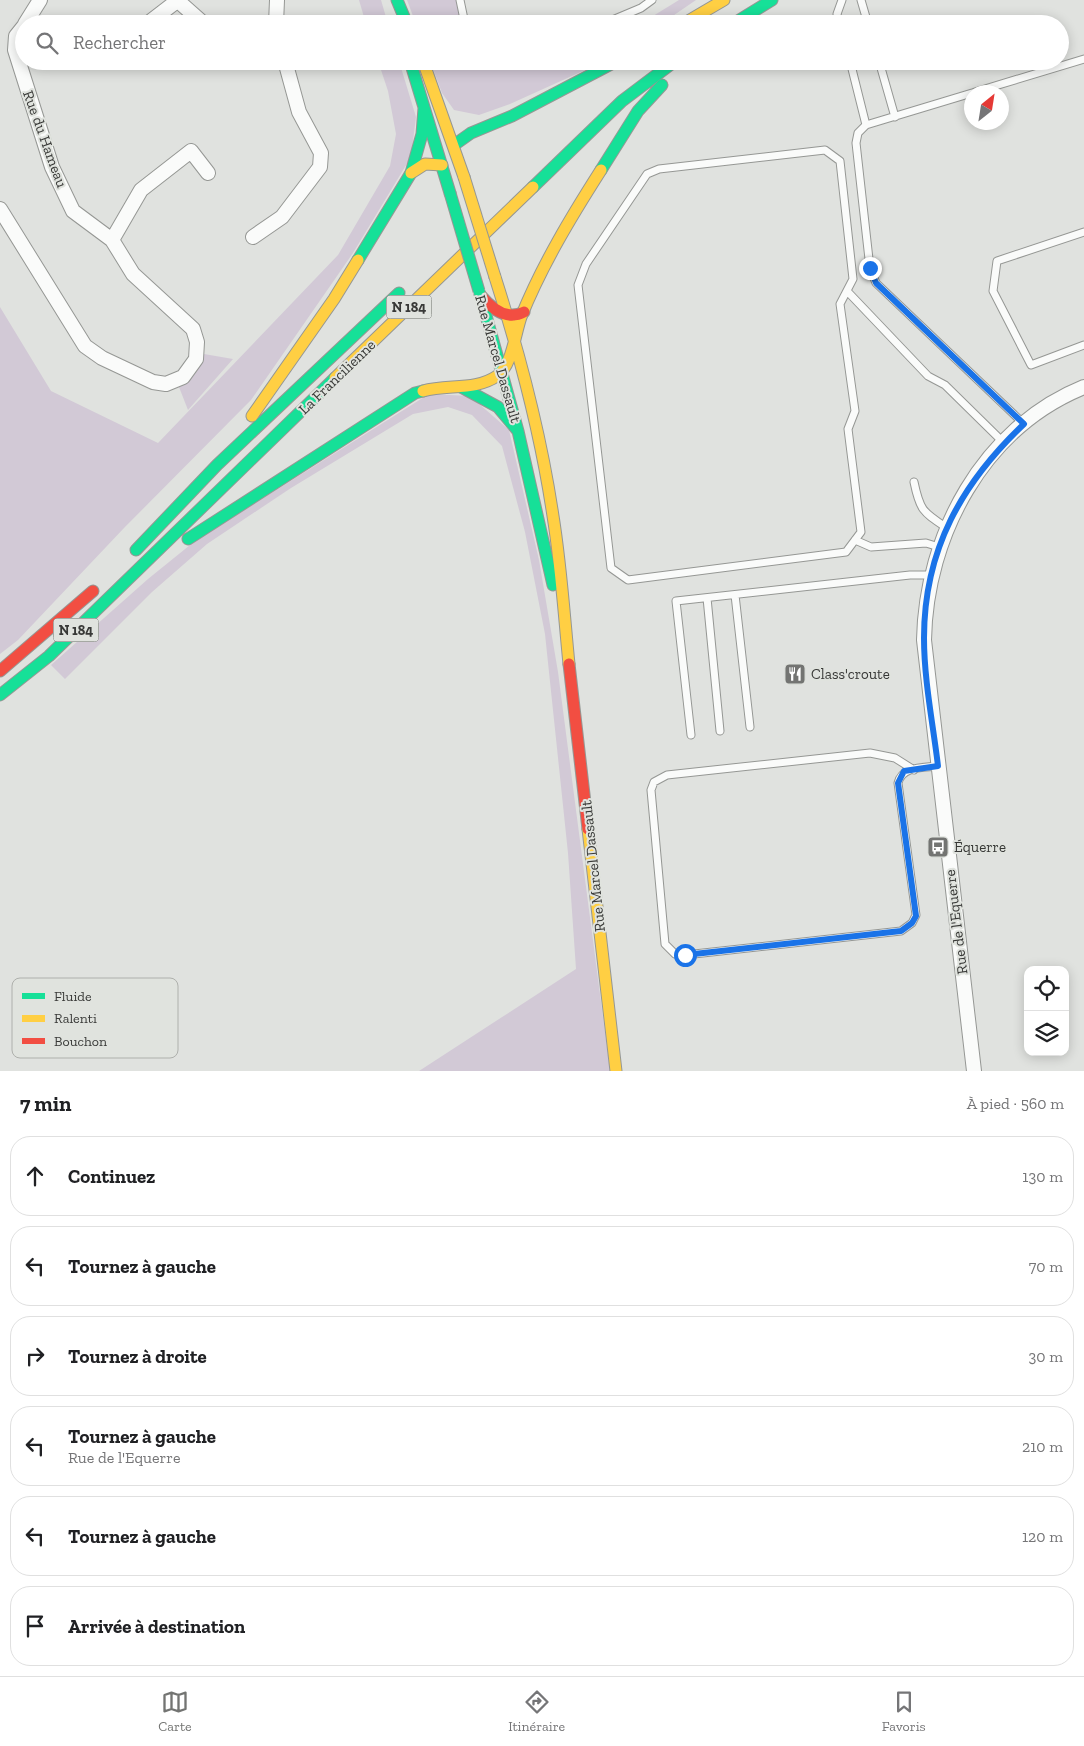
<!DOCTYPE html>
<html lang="fr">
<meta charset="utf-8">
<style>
:root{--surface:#fff;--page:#f6f6f6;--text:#202124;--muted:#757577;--line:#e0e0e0;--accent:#737472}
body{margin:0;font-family:"Zilla Slab",serif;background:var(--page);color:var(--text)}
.controls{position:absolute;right:15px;bottom:15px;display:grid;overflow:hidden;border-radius:10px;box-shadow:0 2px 12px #0003}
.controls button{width:45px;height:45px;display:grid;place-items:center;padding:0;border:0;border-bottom:1px solid var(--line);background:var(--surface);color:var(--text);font:25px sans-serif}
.compass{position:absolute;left:964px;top:85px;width:45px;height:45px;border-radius:50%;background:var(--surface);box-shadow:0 2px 12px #0003;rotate:30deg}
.stop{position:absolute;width:15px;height:15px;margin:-11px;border:4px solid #1a73e8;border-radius:50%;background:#fff}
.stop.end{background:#1a73e8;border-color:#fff;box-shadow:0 1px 5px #0008}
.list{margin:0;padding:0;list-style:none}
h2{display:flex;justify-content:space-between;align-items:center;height:65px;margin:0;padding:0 20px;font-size:21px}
h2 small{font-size:16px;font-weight:400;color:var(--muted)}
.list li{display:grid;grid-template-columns:32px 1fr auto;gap:15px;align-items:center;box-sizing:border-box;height:80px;margin:0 10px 10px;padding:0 10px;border:1px solid var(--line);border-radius:20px}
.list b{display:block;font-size:19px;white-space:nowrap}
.list p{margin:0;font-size:16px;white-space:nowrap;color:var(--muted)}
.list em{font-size:16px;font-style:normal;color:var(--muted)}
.icon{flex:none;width:28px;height:28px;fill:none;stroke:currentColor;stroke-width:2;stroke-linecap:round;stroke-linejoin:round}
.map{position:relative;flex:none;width:1084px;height:1071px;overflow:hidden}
.search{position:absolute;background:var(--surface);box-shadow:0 2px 12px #0003;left:15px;right:15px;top:15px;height:55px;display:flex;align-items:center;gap:12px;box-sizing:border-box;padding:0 18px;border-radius:28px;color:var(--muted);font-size:19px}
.sheet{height:605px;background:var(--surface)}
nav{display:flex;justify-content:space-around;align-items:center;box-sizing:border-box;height:70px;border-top:1px solid var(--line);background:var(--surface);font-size:14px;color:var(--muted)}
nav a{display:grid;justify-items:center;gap:2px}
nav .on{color:var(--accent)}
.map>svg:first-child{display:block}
</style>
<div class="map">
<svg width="1084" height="1071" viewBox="0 0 1084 1071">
<rect width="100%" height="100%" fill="#e0e2df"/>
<path fill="#d2c9d6" d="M359 0H381L388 24H366Z
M407 0H462L469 24H416Z
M679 0H696L661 24H640Z
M378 61H399L416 117 411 157 353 253 251 400 124 528 18 640 0 654V307L51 391 158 443 338 255 390 166 396 134 388 91Z
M430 61 555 63 560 61H605L510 104 479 115 454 110 442 93Z
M204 354 233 359 188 410 179 387C193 379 200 369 204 354Z
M429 394 470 396 509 430 539 560 558 672 610 1071H419L576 969 568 853 545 634 525 532 502 446 472 415 448 407 413 414 291 488 207 544 152 592 65 679 51 665 148 579 195 541Z"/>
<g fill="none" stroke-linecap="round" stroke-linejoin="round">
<g stroke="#959794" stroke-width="9">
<path id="lane" d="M460 0 465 24
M861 0 868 24
M603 24 641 8 652 0
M839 24 837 14 842 0
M850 61 866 125
M879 61 895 117
M975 92 1084 59
M972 93 866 125 858 133 856 143 870 268 876 283 1024 424
M825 150 840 161 853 279 840 304 855 411 848 429 861 532 846 552 628 580 611 568 578 285 586 264 647 174 659 169Z
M1084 232 997 261 993 291 1031 365 1084 345
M847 291 928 376 945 385 1004 443
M914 482C920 511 923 512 947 528
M855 540 871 547 926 543 939 547
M735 595 750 727
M707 598 720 731
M691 735 676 601 910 575H931
M914 770 895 758 870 753 667 775 654 782 651 790 665 944 675 954 685 955 901 931 912 923 916 915 898 783C902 766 923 768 938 766"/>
</g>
<g stroke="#959794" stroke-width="16">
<path id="street" d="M177 0 204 24
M25 24 40 0
M147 24 177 1
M276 24 277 0
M0 209 85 346 102 358 153 382 166 384 183 377 196 359 197 342 193 329 133 274 112 240 73 211 52 167 15 50 16 36 24 26
M253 237 282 217 320 167 321 153 299 112 285 61
M112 240 141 190 191 151 208 173
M974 1071 924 640C926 535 983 428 1084 387"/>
</g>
<g stroke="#959794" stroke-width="13">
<path id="fast" d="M397 0 407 24
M733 24 772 0
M410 61 450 193
M454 145 471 133 512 116 617 61
M601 170 638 111 662 85
M533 187 622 101 675 61
M358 260 411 173 422 134 424 108
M480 294 518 431 553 585
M461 387 498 407 518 431
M188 539 415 393 423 391
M136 550 217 465 399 293
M0 695 49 656 335 378"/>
</g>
<g stroke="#959794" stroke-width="13">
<path id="slow" d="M683 24 724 0
M423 61 464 177
M411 173 425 164 442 165
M495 277C520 355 541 435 553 516 561 565 564 614 569 664
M335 378 533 187
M423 391C448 384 475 391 497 376 512 366 515 334 521 317 542 265 571 217 601 170
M252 416 334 299 358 260
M588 829 616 1071"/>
</g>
<g stroke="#959794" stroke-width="13">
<path id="jam" d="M481 296C492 309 507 321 524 312
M569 664 588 829
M0 671 93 591"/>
</g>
<use href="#lane" stroke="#fafbfa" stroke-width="7"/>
<use href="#street" stroke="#fafbfa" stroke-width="14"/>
<use href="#fast" stroke="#16e098" stroke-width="11"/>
<use href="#slow" stroke="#ffcf43" stroke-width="11"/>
<use href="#jam" stroke="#f24e42" stroke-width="11"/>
<g stroke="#959794" stroke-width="13" stroke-linecap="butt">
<path id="fast-bridge" d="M450 193 479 291"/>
</g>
<g stroke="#959794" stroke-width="13" stroke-linecap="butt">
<path id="slow-bridge" d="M464 177 495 277"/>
</g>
<use href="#fast-bridge" stroke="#16e098" stroke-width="11"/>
<use href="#slow-bridge" stroke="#ffcf43" stroke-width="11"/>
</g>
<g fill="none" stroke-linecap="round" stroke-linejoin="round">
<path stroke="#1a73e8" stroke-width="6" d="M685 955 901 931 912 923 916 916 898 783 904 771 938 766C933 724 924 680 924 638 924 549 962 483 1024 424L876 283 870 268"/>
</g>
<defs>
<g id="restaurant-square" transform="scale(1.125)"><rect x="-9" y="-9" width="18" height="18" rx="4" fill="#737472" stroke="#e0e3de"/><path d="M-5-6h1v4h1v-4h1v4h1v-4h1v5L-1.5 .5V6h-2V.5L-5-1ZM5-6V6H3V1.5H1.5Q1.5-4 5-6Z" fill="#fff"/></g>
<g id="bus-square" transform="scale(1.125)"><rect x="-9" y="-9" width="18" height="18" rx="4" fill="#737472" stroke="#e0e3de"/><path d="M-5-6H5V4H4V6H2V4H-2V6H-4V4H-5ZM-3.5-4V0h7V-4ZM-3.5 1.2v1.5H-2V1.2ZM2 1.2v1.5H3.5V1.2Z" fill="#fff"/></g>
</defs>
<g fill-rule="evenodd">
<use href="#restaurant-square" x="795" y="674"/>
<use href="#bus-square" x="938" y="847"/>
</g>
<g text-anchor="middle" stroke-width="4" stroke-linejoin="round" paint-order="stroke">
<g fill="#e0e3de" stroke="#6a6c69" stroke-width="1">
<rect x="386.5" y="295.5" width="45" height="23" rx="4"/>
<rect x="53.5" y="618.5" width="45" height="23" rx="4"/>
</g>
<g font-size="14" font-weight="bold" fill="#383937">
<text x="409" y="312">N 184</text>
<text x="76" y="635">N 184</text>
</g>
<g font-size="15" fill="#383937" stroke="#e0e3de">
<text transform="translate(45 139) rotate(70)" y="5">Rue du Hameau</text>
<text transform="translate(498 359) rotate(74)" y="5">Rue Marcel Dassault</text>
<text transform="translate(337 377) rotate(-44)" y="5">La Francilienne</text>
<text transform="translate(593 866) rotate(-96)" y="5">Rue Marcel Dassault</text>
<text transform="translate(956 922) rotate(-97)" y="5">Rue de l'Equerre</text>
</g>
<g font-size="15" fill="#383937" stroke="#e0e3de" text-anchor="start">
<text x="811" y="679">Class'croute</text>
<text x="954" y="852">Équerre</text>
</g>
</g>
<rect x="12" y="978" width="166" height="80" rx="8" fill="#e0e3de" stroke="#aeb0ac" stroke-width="1"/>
<rect x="22" y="993" width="23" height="6" fill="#16e098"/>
<rect x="22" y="1015" width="23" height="7" fill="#ffcf43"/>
<rect x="22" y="1038" width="23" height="6" fill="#f24e42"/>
<g font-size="14" fill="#383937">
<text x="54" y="1001">Fluide</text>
<text x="54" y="1023">Ralenti</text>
<text x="54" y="1046">Bouchon</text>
</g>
</svg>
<div class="controls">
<button><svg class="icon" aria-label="locate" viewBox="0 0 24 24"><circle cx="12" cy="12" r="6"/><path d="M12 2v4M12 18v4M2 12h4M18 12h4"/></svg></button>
<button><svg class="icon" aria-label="layers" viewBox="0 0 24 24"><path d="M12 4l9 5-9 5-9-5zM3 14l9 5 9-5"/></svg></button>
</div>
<svg class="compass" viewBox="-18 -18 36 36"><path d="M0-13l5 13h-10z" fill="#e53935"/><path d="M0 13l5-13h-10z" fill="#757577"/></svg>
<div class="stop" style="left:685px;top:955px"></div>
<div class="stop end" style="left:870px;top:268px"></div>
<div class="search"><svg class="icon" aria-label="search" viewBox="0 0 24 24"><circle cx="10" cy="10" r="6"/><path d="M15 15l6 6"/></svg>Rechercher</div>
</div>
<section class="sheet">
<h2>7 min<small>À pied · 560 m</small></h2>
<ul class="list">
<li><svg class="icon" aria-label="ahead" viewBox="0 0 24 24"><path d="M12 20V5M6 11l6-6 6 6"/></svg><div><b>Continuez</b></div><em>130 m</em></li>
<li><svg class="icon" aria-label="left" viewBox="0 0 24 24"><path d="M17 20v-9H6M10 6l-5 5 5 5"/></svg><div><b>Tournez à gauche</b></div><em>70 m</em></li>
<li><svg class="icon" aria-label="right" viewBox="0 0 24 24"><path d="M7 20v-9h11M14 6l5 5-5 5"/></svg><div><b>Tournez à droite</b></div><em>30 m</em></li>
<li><svg class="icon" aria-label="left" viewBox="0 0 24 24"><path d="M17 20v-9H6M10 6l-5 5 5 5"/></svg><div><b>Tournez à gauche</b><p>Rue de l'Equerre</p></div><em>210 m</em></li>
<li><svg class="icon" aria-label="left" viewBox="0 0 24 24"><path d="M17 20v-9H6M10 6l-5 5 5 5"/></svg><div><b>Tournez à gauche</b></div><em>120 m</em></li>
<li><svg class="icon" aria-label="arrive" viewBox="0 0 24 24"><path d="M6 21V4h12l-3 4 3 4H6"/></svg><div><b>Arrivée à destination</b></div></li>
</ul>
</section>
<nav>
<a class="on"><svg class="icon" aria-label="map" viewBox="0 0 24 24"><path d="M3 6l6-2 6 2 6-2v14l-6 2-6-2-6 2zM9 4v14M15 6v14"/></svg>Carte</a>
<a><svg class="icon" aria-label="directions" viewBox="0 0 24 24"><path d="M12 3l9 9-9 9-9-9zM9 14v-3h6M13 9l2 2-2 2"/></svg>Itinéraire</a>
<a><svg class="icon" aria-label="saved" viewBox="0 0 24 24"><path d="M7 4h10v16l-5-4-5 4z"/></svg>Favoris</a>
</nav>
